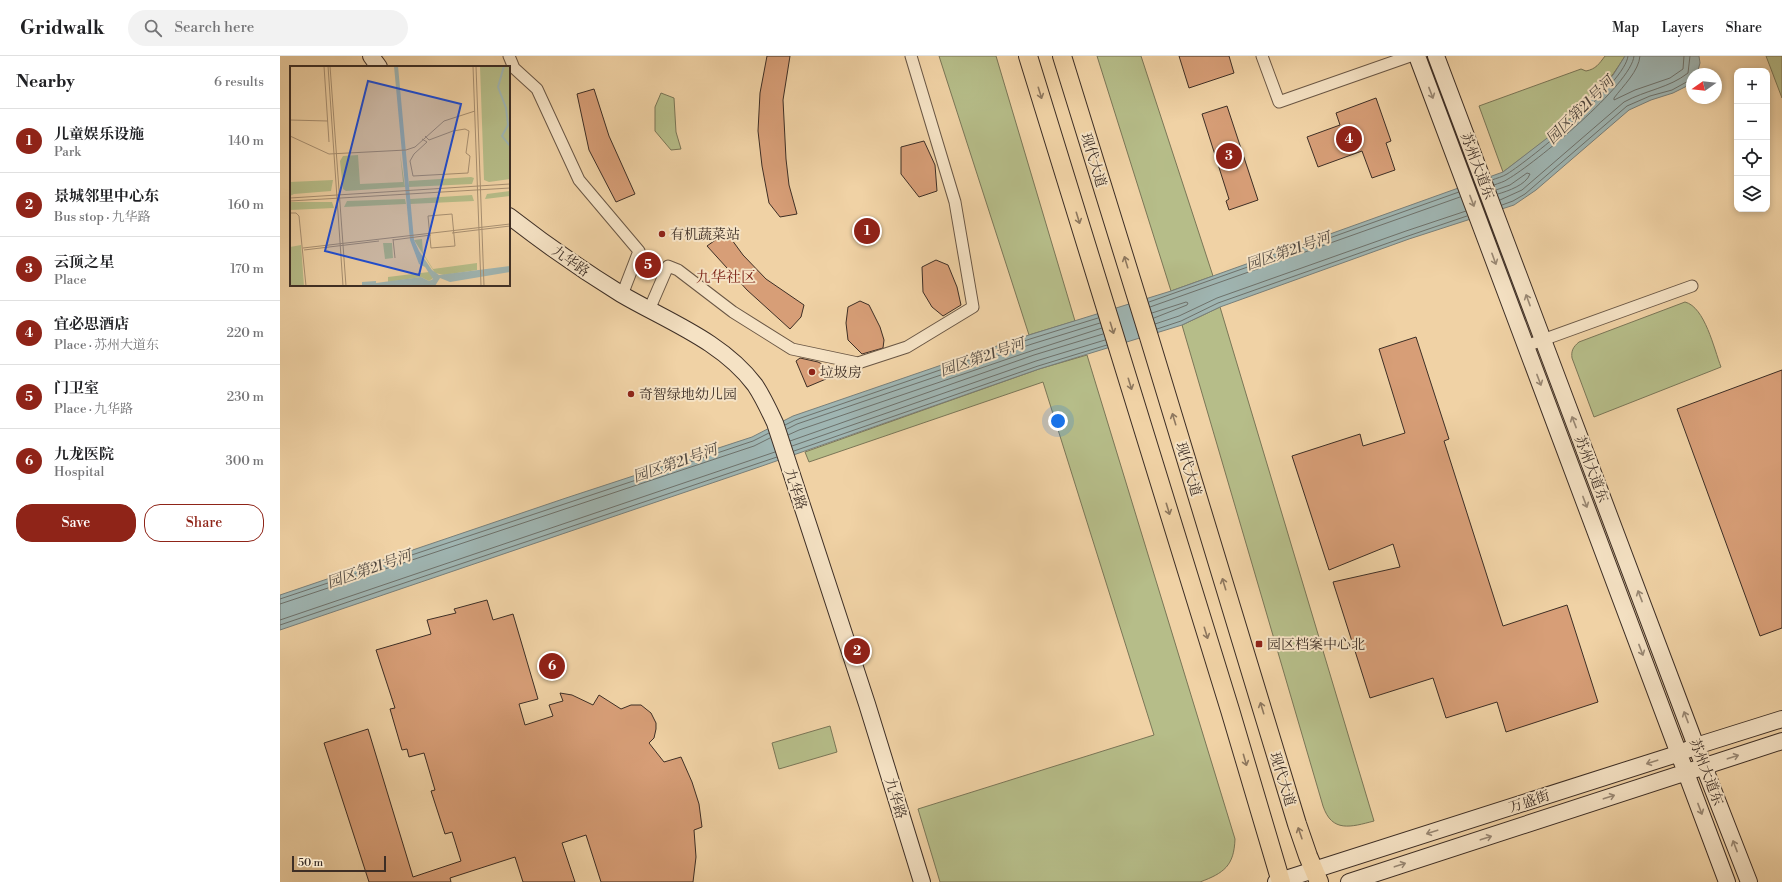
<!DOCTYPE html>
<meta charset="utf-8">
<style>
:root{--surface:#fff;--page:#f2f2f2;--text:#202124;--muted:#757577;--line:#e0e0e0;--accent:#8f2418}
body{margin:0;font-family:"Libre Bodoni","Noto Serif SC",serif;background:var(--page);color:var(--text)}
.controls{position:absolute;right:12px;top:12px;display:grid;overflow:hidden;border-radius:8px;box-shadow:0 2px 6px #0003}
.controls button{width:36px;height:36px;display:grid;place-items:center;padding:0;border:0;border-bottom:1px solid var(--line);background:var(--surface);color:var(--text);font:20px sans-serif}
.compass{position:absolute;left:1406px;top:12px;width:36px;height:36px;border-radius:50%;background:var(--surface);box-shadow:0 2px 6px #0003;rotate:256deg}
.scale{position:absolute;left:12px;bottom:10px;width:94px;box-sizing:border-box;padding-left:4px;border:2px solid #3d2e25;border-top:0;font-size:11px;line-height:14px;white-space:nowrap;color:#3d2e25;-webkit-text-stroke:3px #f5e2c4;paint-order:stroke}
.you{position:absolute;left:778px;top:365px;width:14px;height:14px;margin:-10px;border:3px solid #fff;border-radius:50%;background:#1a73e8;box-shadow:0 0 0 6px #1a73e833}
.badge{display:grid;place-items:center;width:26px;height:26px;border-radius:50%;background:var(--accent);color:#fff;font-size:13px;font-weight:700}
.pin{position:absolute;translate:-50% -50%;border:2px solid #fff;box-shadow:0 1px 4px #0006}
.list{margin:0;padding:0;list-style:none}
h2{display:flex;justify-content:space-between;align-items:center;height:52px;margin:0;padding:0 16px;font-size:17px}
h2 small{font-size:13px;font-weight:400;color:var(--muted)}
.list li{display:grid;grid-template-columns:26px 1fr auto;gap:12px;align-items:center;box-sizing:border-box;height:64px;padding:0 16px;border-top:1px solid var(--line)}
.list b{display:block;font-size:15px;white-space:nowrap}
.list p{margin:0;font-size:13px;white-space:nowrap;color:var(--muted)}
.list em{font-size:13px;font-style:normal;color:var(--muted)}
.actions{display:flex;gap:8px;padding:12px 16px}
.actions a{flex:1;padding:9px 0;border:1px solid var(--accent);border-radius:16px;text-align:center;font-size:14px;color:var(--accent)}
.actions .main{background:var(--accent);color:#fff}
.icon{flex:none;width:22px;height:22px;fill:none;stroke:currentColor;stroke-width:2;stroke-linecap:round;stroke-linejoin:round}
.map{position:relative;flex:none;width:1502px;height:826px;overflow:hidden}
header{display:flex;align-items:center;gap:24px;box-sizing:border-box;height:56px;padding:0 20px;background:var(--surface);border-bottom:1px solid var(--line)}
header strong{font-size:19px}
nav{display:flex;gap:22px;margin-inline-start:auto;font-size:14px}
.search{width:280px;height:36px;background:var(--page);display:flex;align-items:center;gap:10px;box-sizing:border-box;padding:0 14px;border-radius:22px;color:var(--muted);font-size:15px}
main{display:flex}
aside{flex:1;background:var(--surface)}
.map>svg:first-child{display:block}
</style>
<header>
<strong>Gridwalk</strong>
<div class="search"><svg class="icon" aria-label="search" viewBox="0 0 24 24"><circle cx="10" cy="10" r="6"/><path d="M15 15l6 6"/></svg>Search here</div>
<nav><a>Map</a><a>Layers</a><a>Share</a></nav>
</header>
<main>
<aside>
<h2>Nearby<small>6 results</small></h2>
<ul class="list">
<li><span class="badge">1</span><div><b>儿童娱乐设施</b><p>Park</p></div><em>140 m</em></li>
<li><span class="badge">2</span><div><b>景城邻里中心东</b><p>Bus stop · 九华路</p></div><em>160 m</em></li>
<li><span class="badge">3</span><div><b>云顶之星</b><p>Place</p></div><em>170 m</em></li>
<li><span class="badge">4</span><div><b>宜必思酒店</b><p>Place · 苏州大道东</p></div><em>220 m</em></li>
<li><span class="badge">5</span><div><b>门卫室</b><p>Place · 九华路</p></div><em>230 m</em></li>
<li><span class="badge">6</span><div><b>九龙医院</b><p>Hospital</p></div><em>300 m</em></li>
</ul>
<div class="actions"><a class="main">Save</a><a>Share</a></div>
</aside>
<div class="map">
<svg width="1502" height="826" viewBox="0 0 1502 826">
<rect width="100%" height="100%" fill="#f0d2a5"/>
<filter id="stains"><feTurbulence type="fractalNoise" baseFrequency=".005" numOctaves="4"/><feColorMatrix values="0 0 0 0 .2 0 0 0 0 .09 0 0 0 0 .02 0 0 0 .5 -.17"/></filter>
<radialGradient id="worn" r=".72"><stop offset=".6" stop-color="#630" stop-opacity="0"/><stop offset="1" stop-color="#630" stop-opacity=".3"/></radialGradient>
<path fill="#b6bd89" stroke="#7a7657" d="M659 0H716L795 265 749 279Z
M817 0H861L933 220 891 235Z
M1325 0H1345C1317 48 1267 83 1223 116L1199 50 1301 13 1306 15C1316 13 1319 8 1325 0Z
M1486 0H1502V42Z
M381 37 394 42 396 76 401 93 391 94 375 75V51Z
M1405 246C1425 251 1434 293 1441 311L1314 361 1292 302C1291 295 1293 291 1299 286Z
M940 251 1094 765C1071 771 1052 777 1043 750L902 269Z
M807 299 955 783C954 810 944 817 920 826H660L638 753 874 679 763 326 529 406 525 396 759 313Z
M550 670 557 696 499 713 492 687Z"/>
<path fill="#9fb5b2" stroke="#787f7a" d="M1345 0H1419L1420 7 1417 18H1412V25L1407 30 1393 37 1371 44 1349 54 1256 134 1234 149 1129 183 940 251 902 269 759 313 482 410 0 574V539L286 442 472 381 513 360 749 279 891 235 1223 116 1275 76 1307 48 1333 19Z"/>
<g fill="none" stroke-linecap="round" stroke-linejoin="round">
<path stroke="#6e726c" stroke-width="1" d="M1360 0C1359 15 1343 30 1334 42V44L1355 34 1390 22 1403 13 1404 0
M1212 124C1217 122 1222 121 1227 118 1251 103 1346 26 1348 0
M1214 129C1219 127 1224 126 1228 123 1254 108 1352 28 1354 0
M1216 134 1230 129 1247 117 1250 118C1246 129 1228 135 1218 138
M1220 144 1242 134 1344 46C1366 34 1389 32 1408 17L1410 0
M1222 149 1233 145 1245 138 1347 50 1370 40 1392 34 1412 23
M869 246 1179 136
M870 251 1180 141
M872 257 906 246 908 247 907 249 874 262
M875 268 899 260 937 242 1126 175 1186 155
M877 273 901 265 938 247 1128 180 1187 160
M505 369 515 364 750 283 818 262
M507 373 517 368 752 288 820 267
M508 379 519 374 754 294 822 272
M510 385 754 299 823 278
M512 390 756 305 825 284
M514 395 758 310 827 289
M0 543 473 385 489 377
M0 548 474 390 490 382
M0 564 495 396
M0 569 497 401"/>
</g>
<path fill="#d79e77" stroke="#3d2e25" d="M487 0H510L503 44 506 103 509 129 517 158 500 161 489 147 482 110 478 75 480 37Z
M899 0H949L954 17 909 32Z
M314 33 329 80 355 138 336 146 309 94 297 38Z
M1096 42 1111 85 1106 87 1115 114 1092 122 1082 95 1038 111 1027 81 1060 69 1056 57Z
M947 50 978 144 949 154 946 145 949 143 922 58Z
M644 85 655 109 657 135 639 141 621 118V91Z
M448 175 452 184 463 199 486 223 524 249 521 261 510 273 467 234 427 190Z
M656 204 668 209 677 231 681 249 663 260 652 251 643 236 642 211Z
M580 245 589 249 600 271 604 284 603 292 582 298 568 284 566 267 568 251Z
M1136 281 1169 383 1164 385 1223 570 1287 549 1318 646 1226 676 1217 646 1166 662 1153 622 1090 642 1053 526 1120 511 1113 488 1049 514 1012 400 1080 378 1083 390 1125 377 1099 293Z
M520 302 538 306 542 308 546 323 527 331 516 305Z
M1502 314V572L1480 580 1397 353Z
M207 544 213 564 233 558 258 643 239 648 245 669 273 660 269 649 283 645 280 637 292 639 313 649 319 639 341 653 351 649H361L371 657 376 667V673L374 682 369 687 384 706 401 701 412 726 419 748 422 771 414 774 416 801 413 826H321L306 779 282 787 295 826H243L235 801 170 822 171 826H89L44 687 88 673 133 821 181 805 172 776 165 778 151 735 155 734 144 697 129 701 127 693 122 694 110 653 115 652 96 594 151 578 147 564 176 557 174 553Z"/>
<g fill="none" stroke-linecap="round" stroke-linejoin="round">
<g stroke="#6a5745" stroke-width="13">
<path id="street" d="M229 0 234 12 257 33 299 124 359 195 342 239
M982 0 999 46 1130 0
M369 254 388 210 398 214 453 256 512 293 578 307 627 291 693 251 675 146 631 0
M1246 290 1412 230"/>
</g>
<g stroke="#3d2e25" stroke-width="18">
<path id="secondary" d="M91 0 99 11
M1137 0 1447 826
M1156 0 1416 690 1469 826
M229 160C265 188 302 214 341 238 387 265 442 285 475 329 483 341 489 354 495 367L587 648 642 826
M996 826 1400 697 1416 690 1502 663
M1069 826 1502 685"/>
</g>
<g stroke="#3d2e25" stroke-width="20">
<path id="primary" d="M748 0 950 654 1001 826
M782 0 869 281 1017 768 1028 800 1039 826"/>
</g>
<use href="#street" stroke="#f5e2c4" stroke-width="11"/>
<use href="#secondary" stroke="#f5e2c4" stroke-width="16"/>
<use href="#primary" stroke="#f0d2a5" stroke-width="18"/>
</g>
<defs><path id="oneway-shaft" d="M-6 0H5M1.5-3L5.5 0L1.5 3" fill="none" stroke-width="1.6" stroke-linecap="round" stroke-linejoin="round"/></defs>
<g stroke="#8e785f">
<use href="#oneway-shaft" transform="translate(760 37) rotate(73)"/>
<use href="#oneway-shaft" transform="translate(798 162) rotate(73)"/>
<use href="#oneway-shaft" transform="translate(846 206) rotate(-107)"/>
<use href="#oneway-shaft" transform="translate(832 272) rotate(73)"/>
<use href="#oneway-shaft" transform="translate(850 328) rotate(73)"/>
<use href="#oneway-shaft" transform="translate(894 363) rotate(-107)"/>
<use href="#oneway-shaft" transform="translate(888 453) rotate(73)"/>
<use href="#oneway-shaft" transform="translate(944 528) rotate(-107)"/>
<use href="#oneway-shaft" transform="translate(926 577) rotate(73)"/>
<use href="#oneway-shaft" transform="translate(982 652) rotate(-107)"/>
<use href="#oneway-shaft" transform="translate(965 704) rotate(74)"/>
<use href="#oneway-shaft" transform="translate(1020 777) rotate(-109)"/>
</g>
<g stroke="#998874">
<use href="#oneway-shaft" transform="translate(1151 37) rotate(69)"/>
<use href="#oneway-shaft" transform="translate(1192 145) rotate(69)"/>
<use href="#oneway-shaft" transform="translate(1214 203) rotate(70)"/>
<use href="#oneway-shaft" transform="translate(1248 244) rotate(-110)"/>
<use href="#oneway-shaft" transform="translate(1259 324) rotate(69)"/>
<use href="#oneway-shaft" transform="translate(1294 366) rotate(-111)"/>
<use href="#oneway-shaft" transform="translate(1305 446) rotate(69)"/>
<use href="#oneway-shaft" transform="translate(1360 540) rotate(-111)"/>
<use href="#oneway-shaft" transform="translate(1361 594) rotate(69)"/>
<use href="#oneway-shaft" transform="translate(1406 661) rotate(-111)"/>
<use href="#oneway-shaft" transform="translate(1453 701) rotate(-18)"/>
<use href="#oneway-shaft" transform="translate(1372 706) rotate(162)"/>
<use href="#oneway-shaft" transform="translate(1329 741) rotate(-18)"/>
<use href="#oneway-shaft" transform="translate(1420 753) rotate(69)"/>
<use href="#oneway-shaft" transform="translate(1152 776) rotate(162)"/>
<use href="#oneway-shaft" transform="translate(1206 782) rotate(-18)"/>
<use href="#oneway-shaft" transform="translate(1455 790) rotate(-111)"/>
<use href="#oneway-shaft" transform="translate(1120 809) rotate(-18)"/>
</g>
<g fill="#8f2418" stroke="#f5e2c4" stroke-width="1.5">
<circle cx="382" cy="178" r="4"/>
<circle cx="532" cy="316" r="4"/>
<circle cx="351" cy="338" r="4"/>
<rect x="975" y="584" width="8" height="8" rx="2"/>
</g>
<g text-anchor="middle" stroke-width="4" stroke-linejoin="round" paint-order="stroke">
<g font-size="14" fill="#3d2e25" stroke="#f5e2c4">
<text transform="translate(814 104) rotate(73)" y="5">现代大道</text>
<text transform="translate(1198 110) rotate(69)" y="5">苏州大道东</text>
<text transform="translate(291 205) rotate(35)" y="5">九华路</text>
<text transform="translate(909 413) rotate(73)" y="5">现代大道</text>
<text transform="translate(1312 413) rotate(69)" y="5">苏州大道东</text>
<text transform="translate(516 433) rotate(72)" y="5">九华路</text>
<text transform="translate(1427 716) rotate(69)" y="5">苏州大道东</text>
<text transform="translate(1003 723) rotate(73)" y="5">现代大道</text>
<text transform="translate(616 742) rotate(73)" y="5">九华路</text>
<text transform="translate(1249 745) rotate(-18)" y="5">万盛街</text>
</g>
<g font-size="14" fill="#3d2e25" stroke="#f5e2c4" text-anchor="start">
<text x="390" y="183">有机蔬菜站</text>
<text x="540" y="321">垃圾房</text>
<text x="359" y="343">奇智绿地幼儿园</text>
<text x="987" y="593">园区档案中心北</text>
</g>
<g font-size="15" font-style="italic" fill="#514941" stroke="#f5e2c4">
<text transform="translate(1300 54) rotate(-45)" y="5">园区第21号河</text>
<text transform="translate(1008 195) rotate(-19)" y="5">园区第21号河</text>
<text transform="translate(702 301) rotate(-19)" y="5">园区第21号河</text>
<text transform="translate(395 407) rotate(-19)" y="5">园区第21号河</text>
<text transform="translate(89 513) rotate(-19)" y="5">园区第21号河</text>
</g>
<g font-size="15" fill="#7a1f14" stroke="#f5e2c4">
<text x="446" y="226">九华社区</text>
</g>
</g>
<g transform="translate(10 10)">
<rect width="220" height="220" fill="#f0d2a5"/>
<path d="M190 0H220V113L199 116 194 114ZM110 87 115 121 56 125 53 123 50 95 53 90 68 89 70 118 113 116ZM181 111 184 112 182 118 119 121V115ZM43 114 41 125 4 128 0 130V116ZM220 125V130L195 133 197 128ZM182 129 184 135 120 138V133ZM115 133 116 138 54 141 57 135ZM0 136H42L44 142 0 144ZM132 173 133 187 143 203 187 197V204L154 209 145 207 124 174ZM93 177H102L103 192 95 193ZM11 179 14 220H0V181ZM139 206 143 212 139 215 131 211 98 216V211Z" fill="#b6bd89"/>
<path d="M104 0H108L124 174 129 185 142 204 149 209 220 200V206L160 216 150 212 145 220H65L72 219V216L86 215V217L131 211 139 215 143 213 135 201 129 198 120 174Z" fill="#9fb5b2"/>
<path fill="none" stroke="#9fb5b2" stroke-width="2" d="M214 0 208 21 216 42 218 59 212 70 220 80"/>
<path fill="none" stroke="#a89072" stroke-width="1" d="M34 0 39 76M38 0 53 220M40 0 56 220M183 0 191 220M186 0 194 220M0 54 38 55M0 70 39 88 116 84 125 81 154 55 185 45M132 73 137 76 124 88 120 95 123 110 178 107 180 90 176 87 179 65 175 63 163 65 139 74 135 70M0 132 220 118M0 135 220 122M0 147H6L9 150 16 220M162 148 165 180 141 182 138 150ZM162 167 220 160M103 173 105 192M103 174 141 169M13 182 220 158M14 184 89 175"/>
<path fill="#1d4ed8" fill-opacity="0.15" stroke="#1d4ed8" stroke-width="2" d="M78 15 171 38 129 209 35 185Z"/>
<rect width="220" height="220" fill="none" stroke="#3d2e25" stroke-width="2"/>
</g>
<rect width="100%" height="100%" filter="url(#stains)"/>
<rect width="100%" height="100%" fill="url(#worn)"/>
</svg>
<div class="controls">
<button>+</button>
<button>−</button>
<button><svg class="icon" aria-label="locate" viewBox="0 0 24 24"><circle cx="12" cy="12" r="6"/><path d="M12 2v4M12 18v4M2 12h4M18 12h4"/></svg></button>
<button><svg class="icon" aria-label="layers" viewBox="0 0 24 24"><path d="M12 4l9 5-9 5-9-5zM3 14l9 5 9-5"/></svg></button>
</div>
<svg class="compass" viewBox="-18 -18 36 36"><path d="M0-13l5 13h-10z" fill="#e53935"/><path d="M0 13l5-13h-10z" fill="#757577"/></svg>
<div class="scale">50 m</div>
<div class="you"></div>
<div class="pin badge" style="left:587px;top:175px">1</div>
<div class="pin badge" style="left:577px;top:595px">2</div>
<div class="pin badge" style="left:949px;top:100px">3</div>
<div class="pin badge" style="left:1069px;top:83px">4</div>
<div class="pin badge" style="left:368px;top:209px">5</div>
<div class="pin badge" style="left:272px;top:610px">6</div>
</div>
</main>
